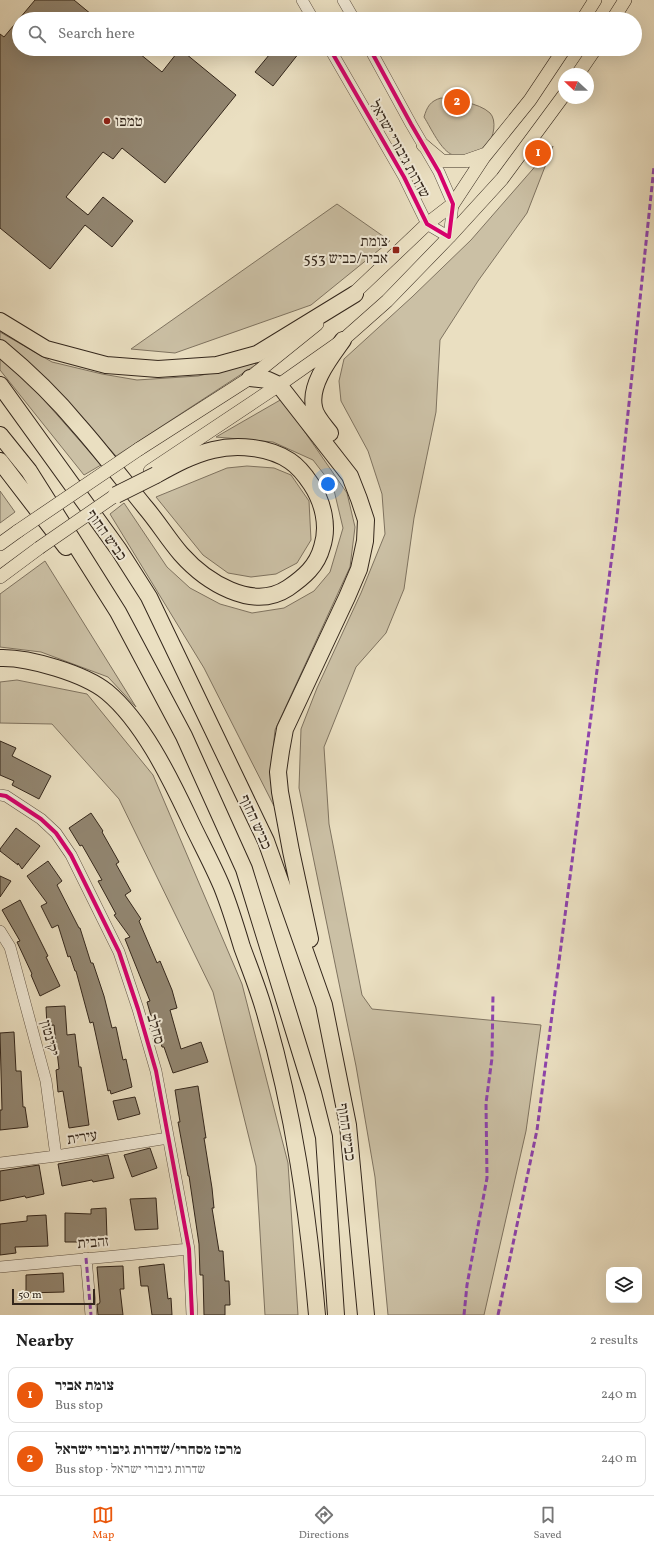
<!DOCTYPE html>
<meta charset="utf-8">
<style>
:root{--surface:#fff;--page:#f2f2f2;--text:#222;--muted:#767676;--line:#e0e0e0;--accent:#ea580c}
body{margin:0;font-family:Vollkorn,"Frank Ruhl Libre",serif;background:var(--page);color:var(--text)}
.controls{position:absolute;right:12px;bottom:12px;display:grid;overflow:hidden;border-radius:8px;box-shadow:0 4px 16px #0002}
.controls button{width:36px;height:36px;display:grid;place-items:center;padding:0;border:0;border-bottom:1px solid var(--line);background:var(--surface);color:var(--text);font:20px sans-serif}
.compass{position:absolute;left:558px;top:68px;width:36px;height:36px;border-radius:50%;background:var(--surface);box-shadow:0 4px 16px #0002;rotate:292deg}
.scale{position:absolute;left:12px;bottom:10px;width:83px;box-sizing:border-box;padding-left:4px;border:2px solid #33261b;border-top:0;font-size:11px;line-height:14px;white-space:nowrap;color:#33261b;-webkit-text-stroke:3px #f1ead7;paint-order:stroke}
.you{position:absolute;left:328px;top:484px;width:14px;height:14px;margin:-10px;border:3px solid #fff;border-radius:50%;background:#1a73e8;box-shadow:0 0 0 6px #1a73e833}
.badge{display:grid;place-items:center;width:26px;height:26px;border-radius:50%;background:var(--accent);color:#fff;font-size:13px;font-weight:700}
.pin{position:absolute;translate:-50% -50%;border:2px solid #fff;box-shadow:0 1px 4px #0006}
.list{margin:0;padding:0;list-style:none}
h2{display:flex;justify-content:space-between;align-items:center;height:52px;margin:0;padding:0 16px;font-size:17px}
h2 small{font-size:13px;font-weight:400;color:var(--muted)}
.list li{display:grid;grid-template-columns:26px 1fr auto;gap:12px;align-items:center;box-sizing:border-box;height:56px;margin:0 8px 8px;padding:0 8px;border:1px solid var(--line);border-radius:8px}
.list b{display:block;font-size:15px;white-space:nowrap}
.list p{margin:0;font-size:13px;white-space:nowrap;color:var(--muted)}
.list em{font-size:13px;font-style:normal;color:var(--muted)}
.icon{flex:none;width:22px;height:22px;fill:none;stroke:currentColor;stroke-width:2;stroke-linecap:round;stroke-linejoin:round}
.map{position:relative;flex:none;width:654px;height:1315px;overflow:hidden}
.search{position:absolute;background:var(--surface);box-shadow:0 4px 16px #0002;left:12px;right:12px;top:12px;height:44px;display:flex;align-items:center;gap:10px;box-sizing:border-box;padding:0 14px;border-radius:22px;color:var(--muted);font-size:15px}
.sheet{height:180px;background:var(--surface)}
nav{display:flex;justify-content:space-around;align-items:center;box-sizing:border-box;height:56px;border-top:1px solid var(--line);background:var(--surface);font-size:11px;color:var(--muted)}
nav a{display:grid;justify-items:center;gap:2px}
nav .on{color:var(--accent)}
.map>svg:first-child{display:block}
</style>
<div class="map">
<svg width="654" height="1315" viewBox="0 0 654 1315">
<rect width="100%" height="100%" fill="#eadfc1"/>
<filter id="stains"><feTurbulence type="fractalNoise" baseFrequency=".005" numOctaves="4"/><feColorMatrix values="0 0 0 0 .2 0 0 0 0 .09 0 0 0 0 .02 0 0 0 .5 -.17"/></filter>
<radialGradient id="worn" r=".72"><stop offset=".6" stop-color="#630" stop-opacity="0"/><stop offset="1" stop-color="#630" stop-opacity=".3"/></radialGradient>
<path fill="#cbc0a5" stroke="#7f7360" d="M441 98C456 101 478 102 490 113 497 120 494 138 487 145 481 151 462 158 453 155 441 151 431 128 424 117 427 107 430 101 441 98Z
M553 146 527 213 478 281 440 340 436 412 414 518 404 589 386 633 356 667 324 747 329 824 362 995 372 1009 541 1025 526 1131 484 1315H388L375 1177 356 1066 299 788 301 729 317 688 361 593 385 534 382 494 368 451 341 401 339 381 344 359 412 297 471 240Z
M337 204 390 241 311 305 175 353 131 349Z
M0 332 52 362 102 374 137 380 198 376 260 362 116 456 83 420 0 341Z
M0 357 37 392 101 465 84 475 0 370Z
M282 399 347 493 355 527 350 567 275 730 271 769 274 806 204 668 110 514 124 503 167 567 190 588 220 604 252 613 284 608 314 591 330 572 343 528 333 486 313 460 273 442 216 437Z
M247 466 274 468 291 475 309 501 311 540 297 563 276 574 251 577 228 573 203 555 156 497 227 468Z
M0 491 15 512 0 523Z
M45 561 136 707 108 677 41 652 0 647V594Z
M17 680 87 694 153 775 242 984 288 1163 298 1315H265L256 1166 213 992 119 799 52 724 0 723V682Z"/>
<path fill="#928671" stroke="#33261b" d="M35 0H74L97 19H19Z
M19 19V49H134L162 72 180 49 236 95 165 183 122 148 113 159 103 152 66 197 88 215 103 197 133 221 112 247 85 225 50 269 0 228V34L4 37Z
M274 49H295L299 53 273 86 255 72Z
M0 741 16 748 12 756 51 776 39 799 12 785 14 781 0 775Z
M91 813 103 831 102 832 119 862 116 864 131 891 125 895 141 919 139 921 157 963 160 961 172 990 177 1008 170 1010 181 1049 201 1042 208 1062 173 1073 164 1047H162L153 1015 151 1016 147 1002 150 1001 125 939 130 937 114 915 116 914 98 881 102 880 82 845 80 846 69 828Z
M16 828 40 846 22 869 18 863V865L0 851V849Z
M48 861 62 881 57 885 79 928H80L91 963H93L104 996 112 1028 116 1027 123 1060 126 1059 132 1087 111 1094 110 1090 108 1091 93 1022 90 1023 76 971H75L70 956 68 957 58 925 52 928 41 906 47 903 27 876Z
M0 876 11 881 0 897Z
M20 900 48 956 46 957 60 986 40 996 31 975 32 974 17 942 20 941 2 910Z
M65 1006 67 1035 75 1034 79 1067H81L89 1125 69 1128 63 1091 58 1092 56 1070 59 1069 54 1025 47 1026 46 1007Z
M14 1032 16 1071H21L23 1107H25L28 1127 0 1130V1110H2L0 1033Z
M198 1086 206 1138H204L212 1188 214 1208H212L219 1251H223L225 1281H229L230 1305H225V1315H204L203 1275H200L199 1244 189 1176H188L178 1122H180L175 1090Z
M135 1097 140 1114 118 1120 113 1101Z
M150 1148 157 1168 132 1177 124 1155Z
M108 1155 114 1178 93 1182 92 1180 62 1186 58 1164Z
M39 1165 44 1194 26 1198 25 1196 0 1201V1171Z
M156 1198 158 1229 135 1230 130 1199Z
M106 1208 107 1238 84 1239V1242H65V1213L91 1214V1209Z
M46 1215 48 1246 15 1247 16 1253 0 1255V1224L27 1221V1216Z
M164 1264 168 1299 171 1298 172 1315H152L148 1286H141L139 1267Z
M123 1266 124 1289H120L123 1315H98L97 1304H99L100 1302 97 1267Z
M63 1273 64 1292 26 1293V1275Z"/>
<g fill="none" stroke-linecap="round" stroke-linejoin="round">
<g stroke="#615444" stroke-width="12">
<path id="minor" d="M302 0 313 19
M343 0 354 19
M330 49 404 177 427 224 449 237 453 204 439 172 411 124 370 49
M0 795 6 796 41 819 56 833 71 855 119 952 138 1009 156 1071 189 1249 192 1315
M0 931 10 947 46 1081 56 1156
M0 1163 56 1156 168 1138
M86 1258 91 1315
M0 1267 189 1249"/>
</g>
<g stroke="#33261b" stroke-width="14">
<path id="major" d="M583 19 595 0
M613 19 625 0
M578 74 595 49
M423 145 442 161H466L486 154
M348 299 427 224 453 204 484 157 530 100 564 49
M139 449 250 378 317 324
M150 471 279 385 343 340 387 301 449 237 502 179 564 95
M0 544 18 531
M0 577 39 548"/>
</g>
<g stroke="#33261b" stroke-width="18">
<path id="highway" d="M0 321 46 349 106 365 158 369 217 365 257 354 355 294
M0 348C29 372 55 397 79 426 102 452 123 480 145 507 158 522 168 539 181 554 205 581 252 612 288 588 304 577 317 566 322 547 329 526 323 502 311 484 305 475 299 467 290 461 269 447 237 444 213 450 192 455 174 465 156 475
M250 378 268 380 279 385 350 476 359 499 366 520 365 541 359 569 347 597 285 729 281 751 278 772 280 792 291 851 310 939
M0 385 119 550 149 597 266 841 324 1005 348 1125 366 1315
M330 433C324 425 315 416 314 407 309 384 331 357 343 340
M0 435 29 471 118 612 184 736 244 869 313 1093 324 1137 336 1315
M0 461 66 547
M0 658C29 657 85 674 107 692 142 721 169 776 188 816 199 840 212 863 222 887 230 907 236 927 242 947 250 969 259 991 265 1013 294 1112 308 1213 317 1315"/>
</g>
<use href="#minor" stroke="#f1ead7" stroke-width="11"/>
<use href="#major" stroke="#eadfc1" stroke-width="13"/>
<use href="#highway" stroke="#eadfc1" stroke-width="16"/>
<g stroke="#33261b" stroke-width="14" stroke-linecap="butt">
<path id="major-bridge" d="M18 531 139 449
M39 548 123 490"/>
</g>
<g stroke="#33261b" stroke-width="18" stroke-linecap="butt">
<path id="highway-bridge" d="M116 495 156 475"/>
</g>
<use href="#major-bridge" stroke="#eadfc1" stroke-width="13"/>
<use href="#highway-bridge" stroke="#eadfc1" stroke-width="16"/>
<path stroke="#8e44ad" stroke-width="3" stroke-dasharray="6 3" stroke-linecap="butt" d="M86 1258 91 1315
M464 1315 467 1285 487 1178 486 1103 492 1058 493 994
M498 1315 537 1130 617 517 654 167"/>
<g stroke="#f1ead7" stroke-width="6">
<path id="cycleway" d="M330 49 404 177 427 224 449 237 453 204 439 172 411 124 370 49
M0 795 6 796 41 819 56 833 71 855 119 952 138 1009 156 1071 189 1249 192 1315"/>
</g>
<use href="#cycleway" stroke="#d6006c" stroke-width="4"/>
</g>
<g fill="#8f2418" stroke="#f1ead7" stroke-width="1.5">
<circle cx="107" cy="121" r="4"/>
<rect x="392" y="246" width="8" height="8" rx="2"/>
</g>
<g text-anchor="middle" stroke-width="4" stroke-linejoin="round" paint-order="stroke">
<g font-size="15" fill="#33261b" stroke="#f1ead7" text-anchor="start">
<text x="115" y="126">טמפו</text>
<text x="388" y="246" text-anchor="end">צומת<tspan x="388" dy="17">אביר/כביש 553</tspan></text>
</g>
<g font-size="15" fill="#33261b" stroke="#f1ead7">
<text transform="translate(400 149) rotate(61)" y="5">שדרות גיבורי ישראל</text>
<text transform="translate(107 535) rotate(55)" y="5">כביש החוף</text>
<text transform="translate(256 822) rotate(66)" y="5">כביש החוף</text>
<text transform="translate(156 1029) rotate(74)" y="5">סחלב</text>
<text transform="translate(50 1038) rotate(75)" y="5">יקינטון</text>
<text transform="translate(347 1132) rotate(82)" y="5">כביש החוף</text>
<text transform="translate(82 1137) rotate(-9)" y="5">עירית</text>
<text transform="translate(93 1242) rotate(-5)" y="5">זהבית</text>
</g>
</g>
<rect width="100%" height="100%" filter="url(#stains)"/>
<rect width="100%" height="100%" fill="url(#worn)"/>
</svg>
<div class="controls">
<button><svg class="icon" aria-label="layers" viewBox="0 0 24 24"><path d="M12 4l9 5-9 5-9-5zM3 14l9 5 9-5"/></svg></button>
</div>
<svg class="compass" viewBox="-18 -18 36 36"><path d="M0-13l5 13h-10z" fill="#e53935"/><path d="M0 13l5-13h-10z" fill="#767676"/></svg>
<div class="scale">50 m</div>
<div class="you"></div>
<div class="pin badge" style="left:538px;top:153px">1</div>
<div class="pin badge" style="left:457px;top:102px">2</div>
<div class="search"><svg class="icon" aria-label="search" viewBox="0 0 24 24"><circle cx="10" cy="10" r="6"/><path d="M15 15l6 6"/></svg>Search here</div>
</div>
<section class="sheet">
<h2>Nearby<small>2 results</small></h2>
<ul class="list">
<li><span class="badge">1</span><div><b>צומת אביר</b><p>Bus stop</p></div><em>240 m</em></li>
<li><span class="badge">2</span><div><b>מרכז מסחרי/שדרות גיבורי ישראל</b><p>Bus stop · שדרות גיבורי ישראל</p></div><em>240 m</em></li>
</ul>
</section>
<nav>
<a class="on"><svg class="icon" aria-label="map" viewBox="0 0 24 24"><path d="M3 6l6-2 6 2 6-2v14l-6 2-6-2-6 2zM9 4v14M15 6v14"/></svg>Map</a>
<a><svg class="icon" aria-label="directions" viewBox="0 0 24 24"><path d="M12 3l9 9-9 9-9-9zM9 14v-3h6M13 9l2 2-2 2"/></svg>Directions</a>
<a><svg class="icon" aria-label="saved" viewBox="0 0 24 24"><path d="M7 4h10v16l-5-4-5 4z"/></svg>Saved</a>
</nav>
